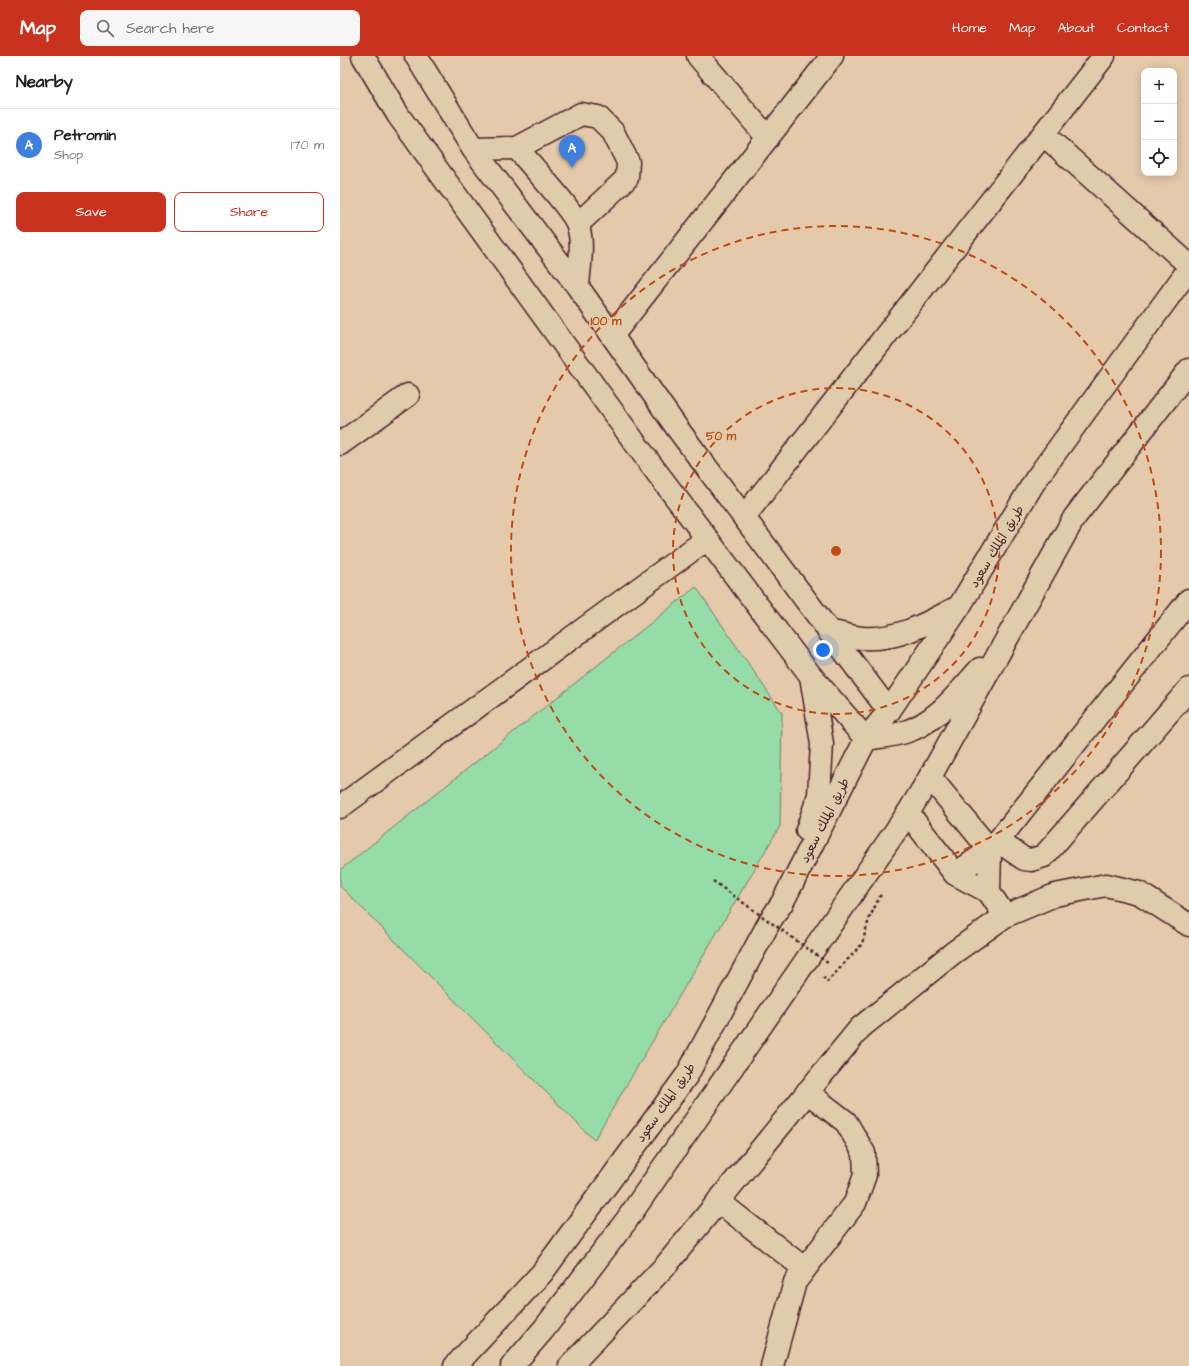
<!DOCTYPE html>
<meta charset="utf-8">
<style>
:root{--surface:#fff;--page:#f6f6f6;--text:#202124;--muted:#757577;--line:#e0e0e0;--accent:#c8321e}
body{margin:0;font-family:"Architects Daughter","Playpen Sans Arabic",sans-serif;background:var(--page);color:var(--text)}
.controls{position:absolute;right:12px;top:12px;display:grid;overflow:hidden;border-radius:8px;box-shadow:0 2px 10px #0003}
.controls button{width:36px;height:36px;display:grid;place-items:center;padding:0;border:0;border-bottom:1px solid var(--line);background:var(--surface);color:var(--text);font:20px sans-serif}
.you{position:absolute;left:483px;top:594px;width:14px;height:14px;margin:-10px;border:3px solid #fff;border-radius:50%;background:#1a73e8;box-shadow:0 0 0 6px #1a73e833}
.badge{display:grid;place-items:center;width:26px;height:26px;border-radius:50%;background:var(--accent);color:#fff;font-size:13px;font-weight:700}
.pin{position:absolute;translate:-50% -33px;filter:drop-shadow(0 1px 2px #0008)}
.pin::after{content:'';position:absolute;top:21px;width:14px;height:12px;background:inherit;clip-path:polygon(0 0,100% 0,50% 100%)}
.list{margin:0;padding:0;list-style:none}
h2{display:flex;justify-content:space-between;align-items:center;height:52px;margin:0;padding:0 16px;font-size:17px}
h2 small{font-size:13px;font-weight:400;color:var(--muted)}
.list li{display:grid;grid-template-columns:26px 1fr auto;gap:12px;align-items:center;box-sizing:border-box;height:72px;padding:0 16px;border-top:1px solid var(--line)}
.list b{display:block;font-size:15px;white-space:nowrap}
.list p{margin:0;font-size:13px;white-space:nowrap;color:var(--muted)}
.list em{font-size:13px;font-style:normal;color:var(--muted)}
.actions{display:flex;gap:8px;padding:12px 16px}
.actions a{flex:1;padding:9px 0;border:1px solid var(--accent);border-radius:8px;text-align:center;font-size:14px;color:var(--accent)}
.actions .main{background:var(--accent);color:#fff}
.icon{flex:none;width:22px;height:22px;fill:none;stroke:currentColor;stroke-width:2;stroke-linecap:round;stroke-linejoin:round}
.map{position:relative;flex:none;width:849px;height:1310px;overflow:hidden}
header{display:flex;align-items:center;gap:24px;box-sizing:border-box;height:56px;padding:0 20px;background:var(--accent);color:#fff}
header strong{font-size:19px}
nav{display:flex;gap:22px;margin-inline-start:auto;font-size:14px}
.search{width:280px;height:36px;background:var(--page);display:flex;align-items:center;gap:10px;box-sizing:border-box;padding:0 14px;border-radius:8px;color:var(--muted);font-size:15px}
main{display:flex}
aside{flex:1;background:var(--surface)}
.map>svg:first-child{display:block}
</style>
<header>
<strong>Map</strong>
<div class="search"><svg class="icon" aria-label="search" viewBox="0 0 24 24"><circle cx="10" cy="10" r="6"/><path d="M15 15l6 6"/></svg>Search here</div>
<nav><a>Home</a><a>Map</a><a>About</a><a>Contact</a></nav>
</header>
<main>
<aside>
<h2>Nearby<small></small></h2>
<ul class="list">
<li><span class="badge" style="background:#3f7fe0">A</span><div><b>Petromin</b><p>Shop</p></div><em>170 m</em></li>
</ul>
<div class="actions"><a class="main">Save</a><a>Share</a></div>
</aside>
<div class="map">
<svg width="849" height="1310" viewBox="0 0 849 1310">
<rect width="100%" height="100%" fill="#e4c9ab"/>
<filter id="ink" filterUnits="userSpaceOnUse"><feTurbulence type="fractalNoise" baseFrequency=".025" numOctaves="2"/><feDisplacementMap in="SourceGraphic" scale="8" xChannelSelector="R" yChannelSelector="G"/><feConvolveMatrix kernelMatrix="1 2 1 2 8 2 1 2 1" color-interpolation-filters="sRGB"/></filter>
<g filter="url(#ink)">
<path fill="#96dca9" stroke="#707e6a" d="M356 531 442 657 440 770 254 1084 0 830V814Z"/>
<g fill="none" stroke-linecap="round" stroke-linejoin="round">
<g stroke="#4a1f2b" stroke-width="25">
<path id="minor" d="M23 0 58 59 309 406 471 620 526 683
M76 0 133 93 238 231 337 372 549 655
M358 0 428 82
M703 78 849 209
M177 92 241 58 258 61 273 76 288 106 287 122 238 168
M133 93 177 92C188 106 235 156 238 170 244 189 239 212 238 231
M272 280 492 0
M0 388 68 339
M404 461 764 0
M590 721 650 794 649 836
M0 751 367 483
M568 757 615 818 649 836 665 860
M658 785 684 803 691 804 704 800 849 633
M615 818 650 794 658 785 849 544
M378 1145 465 1213
M230 1310 327 1208 520 972 613 897 665 860 715 839 766 829 799 837 849 869
M432 1310 455 1226 515 1147 525 1119 524 1097 506 1066 467 1036"/>
</g>
<g stroke="#4a1f2b" stroke-width="25">
<path id="highway" d="M488 575C499 577 511 581 522 582 557 585 588 567 618 551
M526 683C538 681 553 680 565 676 597 666 618 637 640 613
M467 774 479 739 482 688 471 620
M115 1310 202 1217 347 1019 430 865 442 847 526 683 549 655 619 551 696 423 849 213
M172 1310 204 1273 286 1165 568 757 590 721 734 462 849 314"/>
</g>
<path stroke="#4a1f2b" stroke-width="2.5" stroke-dasharray="3 3" stroke-linecap="butt" d="M483 921 487 926 522 888 529 863 541 838"/>
<use href="#minor" stroke="#dfccaa" stroke-width="22"/>
<use href="#highway" stroke="#dfccaa" stroke-width="22"/>
<path stroke="#4a1f2b" stroke-width="2.5" stroke-dasharray="3 3" stroke-linecap="butt" d="M373 825 489 908"/>
</g>
</g>
<g fill="none" stroke="#c04a14" stroke-width="2" stroke-dasharray="7 5">
<circle cx="496" cy="495" r="163"/>
<circle cx="496" cy="495" r="325"/>
</g>
<g text-anchor="middle" stroke-width="3" stroke-linejoin="round" paint-order="stroke">
<g font-size="13" fill="#4a1f2b" stroke="#dfccaa">
<text transform="translate(656 490) rotate(-59)" y="5">طريق الملك سعود</text>
<text transform="translate(484 764) rotate(-63)" y="5">طريق الملك سعود</text>
<text transform="translate(325 1046) rotate(-55)" y="5">طريق الملك سعود</text>
</g>
</g>
<circle cx="496" cy="495" r="6" fill="#c04a14" stroke="#dfccaa" stroke-width="2"/>
<g font-size="12" text-anchor="middle" font-weight="bold" fill="#c04a14" stroke="#dfccaa" stroke-width="3" stroke-linejoin="round" paint-order="stroke">
<text x="266" y="269">100 m</text>
<text x="381" y="384">50 m</text>
</g>
</svg>
<div class="controls">
<button>+</button>
<button>−</button>
<button><svg class="icon" aria-label="locate" viewBox="0 0 24 24"><circle cx="12" cy="12" r="6"/><path d="M12 2v4M12 18v4M2 12h4M18 12h4"/></svg></button>
</div>
<div class="you"></div>
<div class="pin badge" style="left:232px;top:112px;background:#3f7fe0">A</div>
</div>
</main>
